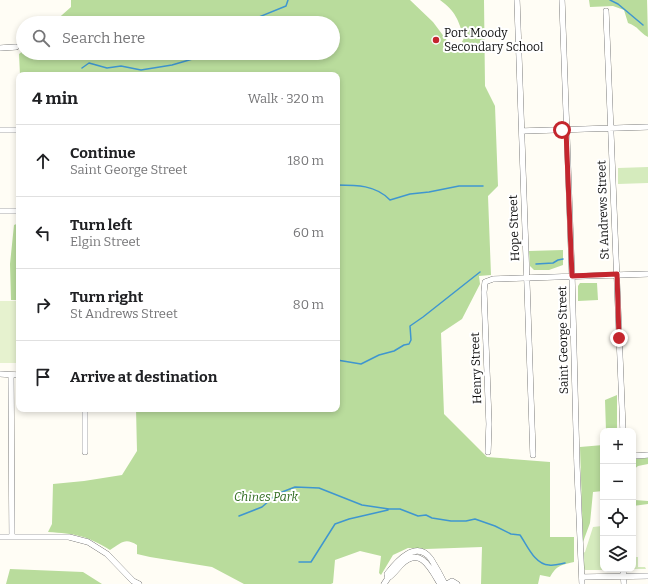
<!DOCTYPE html>
<meta charset="utf-8">
<style>
:root{--surface:#fff;--page:#f2f2f2;--text:#202124;--muted:#757577;--line:#e0e0e0}
body{margin:0;font-family:Bitter,serif;background:var(--page);color:var(--text)}
.controls{position:absolute;right:12px;bottom:12px;display:grid;overflow:hidden;border-radius:8px;box-shadow:0 2px 6px #0003}
.controls button{width:36px;height:36px;display:grid;place-items:center;padding:0;border:0;border-bottom:1px solid var(--line);background:var(--surface);color:var(--text);font:20px sans-serif}
.stop{position:absolute;width:12px;height:12px;margin:-9px;border:3px solid #c4262e;border-radius:50%;background:#fff}
.stop.end{background:#c4262e;border-color:#fff;box-shadow:0 1px 4px #0008}
.list{margin:0;padding:0;list-style:none}
h2{display:flex;justify-content:space-between;align-items:center;height:52px;margin:0;padding:0 16px;font-size:17px}
h2 small{font-size:13px;font-weight:400;color:var(--muted)}
.list li{display:grid;grid-template-columns:26px 1fr auto;gap:12px;align-items:center;box-sizing:border-box;height:72px;padding:0 16px;border-top:1px solid var(--line)}
.list b{display:block;font-size:15px;white-space:nowrap}
.list p{margin:0;font-size:13px;white-space:nowrap;color:var(--muted)}
.list em{font-size:13px;font-style:normal;color:var(--muted)}
.icon{flex:none;width:22px;height:22px;fill:none;stroke:currentColor;stroke-width:2;stroke-linecap:round;stroke-linejoin:round}
.map{position:relative;flex:none;width:648px;height:584px;overflow:hidden}
.search{position:absolute;background:var(--surface);box-shadow:0 2px 6px #0003;left:16px;top:16px;width:324px;height:44px;display:flex;align-items:center;gap:10px;box-sizing:border-box;padding:0 14px;border-radius:22px;color:var(--muted);font-size:15px}
.panel{position:absolute;background:var(--surface);box-shadow:0 2px 6px #0003;left:16px;top:72px;width:324px;height:340px;border-radius:8px}
.map>svg:first-child{display:block}
</style>
<div class="map">
<svg width="648" height="584" viewBox="0 0 648 584">
<rect width="100%" height="100%" fill="#fffdf5"/>
<path fill="#d5ebbd" d="M648 167V183L618 184V168Z
M602 526 603 530V569L619 570H585L583 566V553L585 552 593 527Z
M633 557H638V567H645L646 569H627H633Z"/>
<path fill="#b9dc9c" d="M71 0H410L433 22 451 46 457 43 462 48 465 45 462 42 464 38C458 19 456 12 440 0H484L485 86 495 106 498 186 488 196 491 275 479 276 480 284 462 319 441 333 444 414 487 457 550 462V537H574V562C561 565 557 565 550 577L540 575 538 584H481L482 547 426 549 408 548 393 555 381 575 379 573 381 556 360 551 335 560 333 583 331 584H244L212 567 150 557 137 554V545C125 537 121 543 110 550 86 535 75 534 48 532L52 524 53 484 84 481 122 475 137 451 136 409H337V75H20L19 54 23 51V53H333V23H53L71 7Z
M589 0H647L648 37C639 32 639 27 628 23L624 10 613 6 590 7Z
M19 223V300H11L10 264 14 225Z
M563 250V265L549 270H534L530 266 529 251Z
M580 283H597L598 300 578 301V286Z
M617 395V431H606L605 400Z
M603 445V491L593 492 590 523 583 542 580 447Z
M648 458V464L638 466 633 470V459Z
M633 499 635 500 648 501V504L633 506Z
M10 569 83 572 102 584H6Z"/>
<path fill="#e6f2cf" d="M0 301H19V363H0Z"/>
<g fill="none" stroke-linecap="round" stroke-linejoin="round">
<path stroke="#3f96cf" stroke-width="1.5" d="M610 0 618 4 643 25
M244 23 286 6 288 0
M82 68 89 63 107 68 121 66 141 70 172 65 196 58 201 53
M337 185C356 185 376 185 390 200L410 194 429 192 459 186H483
M536 264 553 263 558 260 563 259
M337 360 361 364 379 355 394 351 404 345 409 344 411 340 410 326 423 317 480 272
M239 516 262 507 277 494 295 487 319 488 362 505 389 509H400L418 516 426 515 432 518 451 521H466L475 519 495 526 511 534 520 535C527 545 535 565 549 565 554 566 560 564 565 563
M299 562H311L335 524 349 519 388 510"/>
<g stroke="#444" stroke-width="6">
<path id="minor" d="M517 0 533 455
M562 0 572 276 577 467 582 584
M606 11 623 431
M0 48 16 47
M0 130H19
M522 131 648 127
M0 211H19
M0 374 19 375
M11 375 12 537
M85 452V409
M488 452 489 424 484 292 485 282 493 279 648 274
M633 456 648 455
M0 537H69L88 542 107 554 133 581 139 584
M623 569 624 584
M582 577 648 576
M388 578C393 575 397 569 401 565 420 545 431 569 440 584
M384 584 388 578 387 574C397 561 416 539 431 559 436 567 441 576 445 584
M447 584 452 581 457 584"/>
</g>
<use href="#minor" stroke="#fff" stroke-width="5.5"/>
</g>
<g fill="none" stroke-linecap="round" stroke-linejoin="round">
<path stroke="#c4262e" stroke-width="5" d="M562 130H566L572 276 617 274 619 338"/>
</g>
<circle fill="#c4262e" stroke="#fff" stroke-width="1.5" cx="436" cy="40" r="4"/>
<g text-anchor="middle" stroke-width="4" stroke-linejoin="round" paint-order="stroke">
<g font-size="12" fill="#111" stroke="#fff" text-anchor="start">
<text x="444" y="37">Port Moody<tspan x="444" dy="14">Secondary School</tspan></text>
</g>
<g font-size="12" fill="#111" stroke="#fff">
<text transform="translate(603 210) rotate(-92)" y="4">St Andrews Street</text>
<text transform="translate(514 228) rotate(-92)" y="4">Hope Street</text>
<text transform="translate(563 340) rotate(-91)" y="4">Saint George Street</text>
<text transform="translate(476 368) rotate(-92)" y="4">Henry Street</text>
</g>
<g font-size="12" font-style="italic" fill="#2f6b1f" stroke="#fff">
<text x="266" y="501">Chines Park</text>
</g>
</g>
</svg>
<div class="controls">
<button>+</button>
<button>−</button>
<button><svg class="icon" aria-label="locate" viewBox="0 0 24 24"><circle cx="12" cy="12" r="6"/><path d="M12 2v4M12 18v4M2 12h4M18 12h4"/></svg></button>
<button><svg class="icon" aria-label="layers" viewBox="0 0 24 24"><path d="M12 4l9 5-9 5-9-5zM3 14l9 5 9-5"/></svg></button>
</div>
<div class="stop" style="left:562px;top:130px"></div>
<div class="stop end" style="left:619px;top:338px"></div>
<div class="search"><svg class="icon" aria-label="search" viewBox="0 0 24 24"><circle cx="10" cy="10" r="6"/><path d="M15 15l6 6"/></svg>Search here</div>
<section class="panel">
<h2>4 min<small>Walk · 320 m</small></h2>
<ul class="list">
<li><svg class="icon" aria-label="ahead" viewBox="0 0 24 24"><path d="M12 20V5M6 11l6-6 6 6"/></svg><div><b>Continue</b><p>Saint George Street</p></div><em>180 m</em></li>
<li><svg class="icon" aria-label="left" viewBox="0 0 24 24"><path d="M17 20v-9H6M10 6l-5 5 5 5"/></svg><div><b>Turn left</b><p>Elgin Street</p></div><em>60 m</em></li>
<li><svg class="icon" aria-label="right" viewBox="0 0 24 24"><path d="M7 20v-9h11M14 6l5 5-5 5"/></svg><div><b>Turn right</b><p>St Andrews Street</p></div><em>80 m</em></li>
<li><svg class="icon" aria-label="arrive" viewBox="0 0 24 24"><path d="M6 21V4h12l-3 4 3 4H6"/></svg><div><b>Arrive at destination</b></div></li>
</ul>
</section>
</div>
